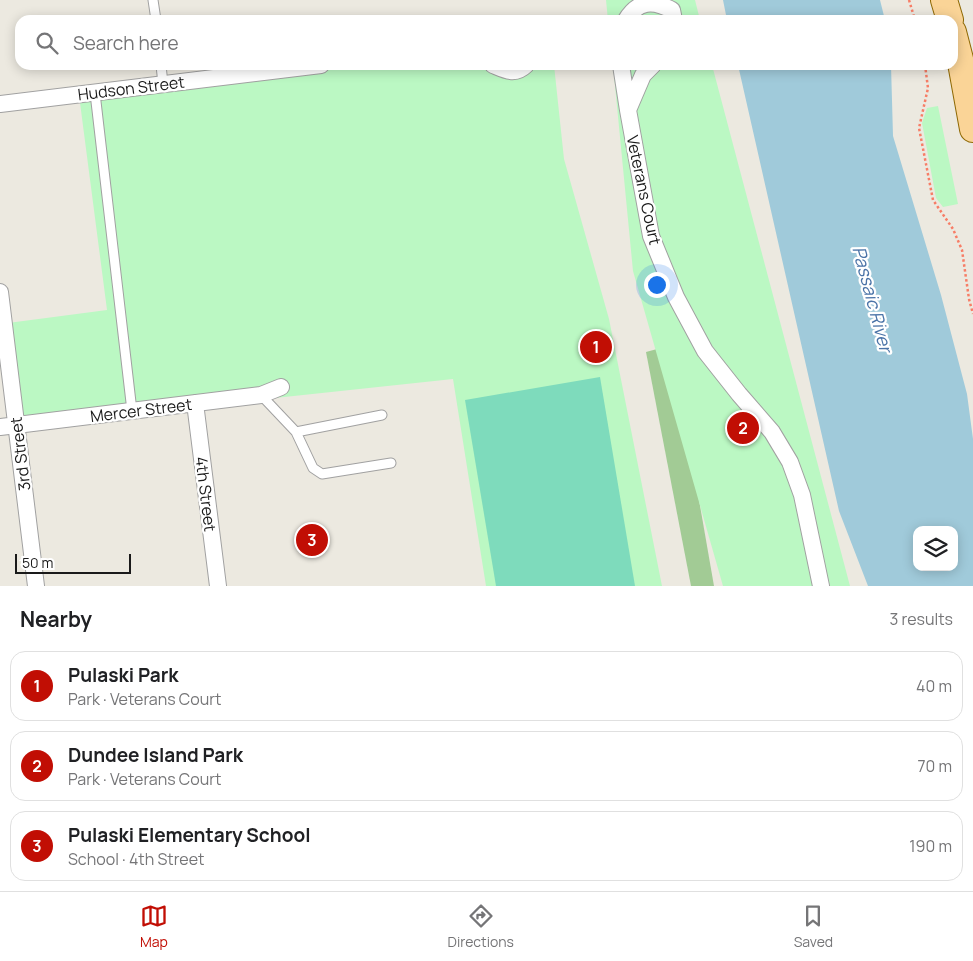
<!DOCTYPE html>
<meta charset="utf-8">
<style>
:root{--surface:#fff;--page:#f6f6f6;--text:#202124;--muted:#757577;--line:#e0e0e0;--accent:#c10e04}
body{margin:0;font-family:Manrope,sans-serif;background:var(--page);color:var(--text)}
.controls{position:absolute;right:15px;bottom:15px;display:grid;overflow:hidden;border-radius:10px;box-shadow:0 2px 12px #0003}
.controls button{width:45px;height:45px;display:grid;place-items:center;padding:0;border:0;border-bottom:1px solid var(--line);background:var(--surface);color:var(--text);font:25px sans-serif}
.scale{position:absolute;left:15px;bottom:12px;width:116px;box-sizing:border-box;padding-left:5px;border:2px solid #1a1a1a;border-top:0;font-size:14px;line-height:18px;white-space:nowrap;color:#1a1a1a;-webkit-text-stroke:4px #fff;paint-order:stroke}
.you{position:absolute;left:656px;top:284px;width:18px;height:18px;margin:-12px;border:4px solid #fff;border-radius:50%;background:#1a73e8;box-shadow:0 0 0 8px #1a73e833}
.badge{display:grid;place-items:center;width:32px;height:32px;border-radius:50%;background:var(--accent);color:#fff;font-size:16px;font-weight:700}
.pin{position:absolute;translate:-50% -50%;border:2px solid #fff;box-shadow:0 1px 5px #0006}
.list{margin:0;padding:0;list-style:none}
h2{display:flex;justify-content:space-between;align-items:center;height:65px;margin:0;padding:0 20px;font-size:21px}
h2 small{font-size:16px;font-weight:400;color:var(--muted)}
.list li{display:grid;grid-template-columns:32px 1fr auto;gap:15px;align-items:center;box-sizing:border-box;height:70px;margin:0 10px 10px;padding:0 10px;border:1px solid var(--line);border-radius:15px}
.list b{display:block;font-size:19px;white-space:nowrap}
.list p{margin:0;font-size:16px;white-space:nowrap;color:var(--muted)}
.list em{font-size:16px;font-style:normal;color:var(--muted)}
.icon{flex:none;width:28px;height:28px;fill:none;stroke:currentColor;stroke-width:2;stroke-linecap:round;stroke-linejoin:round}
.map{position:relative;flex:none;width:973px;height:586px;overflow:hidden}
.search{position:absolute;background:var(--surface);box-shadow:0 2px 12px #0003;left:15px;right:15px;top:15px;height:55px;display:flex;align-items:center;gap:12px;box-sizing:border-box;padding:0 18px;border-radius:15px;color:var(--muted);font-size:19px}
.sheet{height:305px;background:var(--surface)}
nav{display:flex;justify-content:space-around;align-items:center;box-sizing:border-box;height:70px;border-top:1px solid var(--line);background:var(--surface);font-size:14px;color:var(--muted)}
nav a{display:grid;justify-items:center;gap:2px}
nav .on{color:var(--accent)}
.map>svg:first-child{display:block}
</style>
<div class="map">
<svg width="973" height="586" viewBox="0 0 973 586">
<rect width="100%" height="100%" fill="#ece9e0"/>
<path fill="#a2cb95" d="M672 345 714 586H691L646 352Z"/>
<path fill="#bbf8c3" d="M606 0H695L700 20H608Z
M337 65H554L564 159 609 319 662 586H486L453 379 20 425 8 323 107 310 79 95Z
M613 65H712L850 586H723L633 271Z
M938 106 958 204 943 207 936 198 922 123 927 108Z"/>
<path fill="#7edbbc" d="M600 377 635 586H496L465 400Z"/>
<path fill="#a0cada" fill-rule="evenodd" d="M723 0H880L885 20H727Z
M738 65H891L893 136 941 295 967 394 973 439V586H868L839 511ZM917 530H954V567H917Z"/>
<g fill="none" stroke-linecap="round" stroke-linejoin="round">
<g stroke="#a1a1a1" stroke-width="11">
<path id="lane" d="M153 0 156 20
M161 65 163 84
M95 93 132 411
M261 395 296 432 313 468 322 474 391 463
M296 432 382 415"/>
</g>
<g stroke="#a1a1a1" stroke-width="18">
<path id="street" d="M626 20C638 0 653 0 672 10L674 20
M493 65C505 70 515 76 526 65
M621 65 628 110 651 236 676 297 705 351 739 394 772 432 790 462 802 495 821 586
M0 104 321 65
M628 110 643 75 653 65
M0 292 36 586
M195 403 218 586
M0 427 261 395 281 387"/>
</g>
<g stroke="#8e6803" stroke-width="28">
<path id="primary" d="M944 0 950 20
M953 32 961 63 973 129"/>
</g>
<path stroke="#f77d66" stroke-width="2.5" stroke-dasharray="2.5 2.5" stroke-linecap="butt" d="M909 0 915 20
M925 65 928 88 919 128 933 200 953 229 962 250 969 299 973 314"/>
<use href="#lane" stroke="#fff" stroke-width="9"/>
<use href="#street" stroke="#fff" stroke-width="16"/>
<use href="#primary" stroke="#fad497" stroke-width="26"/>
</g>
<g text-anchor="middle" stroke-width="4.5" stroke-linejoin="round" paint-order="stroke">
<g font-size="16" fill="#1a1a1a" stroke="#fff">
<text transform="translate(131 88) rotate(-7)" y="6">Hudson Street</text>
<text transform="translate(644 190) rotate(78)" y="6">Veterans Court</text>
<text transform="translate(141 410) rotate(-7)" y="6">Mercer Street</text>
<text transform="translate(20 454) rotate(-97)" y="6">3rd Street</text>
<text transform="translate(206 494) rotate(83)" y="6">4th Street</text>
</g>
<g font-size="18" font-style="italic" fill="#4a73a7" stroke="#fff">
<text transform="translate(872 299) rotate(75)" y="6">Passaic River</text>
</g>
</g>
</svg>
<div class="controls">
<button><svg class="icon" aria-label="layers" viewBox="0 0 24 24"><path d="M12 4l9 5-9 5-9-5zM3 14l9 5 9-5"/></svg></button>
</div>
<div class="scale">50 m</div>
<div class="you"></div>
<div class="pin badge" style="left:596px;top:347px">1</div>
<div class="pin badge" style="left:743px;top:428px">2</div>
<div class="pin badge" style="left:312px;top:540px">3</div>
<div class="search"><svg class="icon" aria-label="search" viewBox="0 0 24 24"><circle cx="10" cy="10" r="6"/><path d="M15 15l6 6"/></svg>Search here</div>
</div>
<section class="sheet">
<h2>Nearby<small>3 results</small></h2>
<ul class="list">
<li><span class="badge">1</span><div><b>Pulaski Park</b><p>Park · Veterans Court</p></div><em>40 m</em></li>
<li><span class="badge">2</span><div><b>Dundee Island Park</b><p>Park · Veterans Court</p></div><em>70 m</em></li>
<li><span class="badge">3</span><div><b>Pulaski Elementary School</b><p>School · 4th Street</p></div><em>190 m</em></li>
</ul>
</section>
<nav>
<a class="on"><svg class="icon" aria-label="map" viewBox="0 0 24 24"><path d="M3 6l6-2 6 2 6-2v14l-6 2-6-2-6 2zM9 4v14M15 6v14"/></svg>Map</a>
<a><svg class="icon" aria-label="directions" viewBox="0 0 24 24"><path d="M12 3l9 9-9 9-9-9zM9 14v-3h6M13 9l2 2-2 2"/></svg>Directions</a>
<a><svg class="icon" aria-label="saved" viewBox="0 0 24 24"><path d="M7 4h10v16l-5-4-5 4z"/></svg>Saved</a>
</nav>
